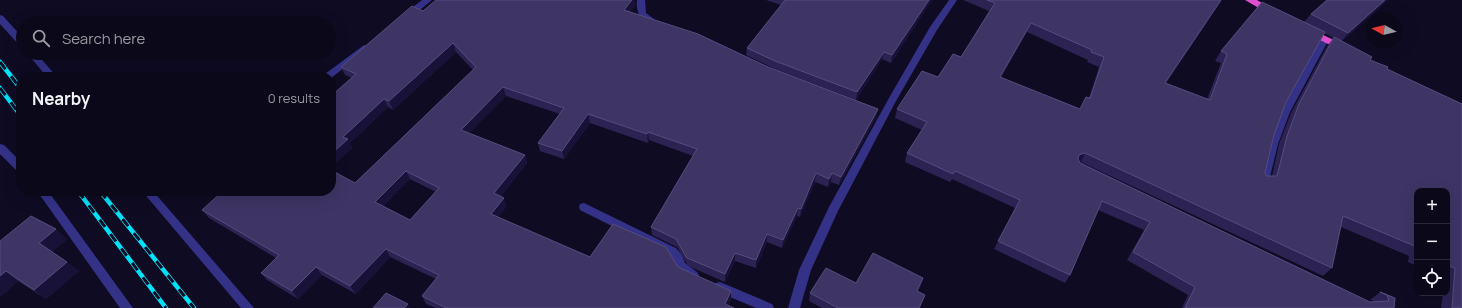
<!DOCTYPE html>
<meta charset="utf-8">
<style>
:root{--surface:#0b081a;--page:#191627;--text:#f1f3f6;--muted:#9a9aa2;--line:#2b2939}
body{margin:0;font-family:Manrope,sans-serif;background:var(--page);color:var(--text)}
.controls{position:absolute;right:12px;bottom:12px;display:grid;overflow:hidden;border-radius:8px;box-shadow:0 4px 16px #0002}
.controls button{width:36px;height:36px;display:grid;place-items:center;padding:0;border:0;border-bottom:1px solid var(--line);background:var(--surface);color:var(--text);font:20px sans-serif}
.compass{position:absolute;left:1366px;top:12px;width:36px;height:36px;border-radius:50%;background:var(--surface);box-shadow:0 4px 16px #0002;rotate:278deg}
.list{margin:0;padding:0;list-style:none}
h2{display:flex;justify-content:space-between;align-items:center;height:52px;margin:0;padding:0 16px;font-size:17px}
h2 small{font-size:13px;font-weight:400;color:var(--muted)}
.icon{flex:none;width:22px;height:22px;fill:none;stroke:currentColor;stroke-width:2;stroke-linecap:round;stroke-linejoin:round}
.map{position:relative;flex:none;width:1462px;height:308px;overflow:hidden}
.search{position:absolute;background:var(--surface);box-shadow:0 4px 16px #0002;left:16px;top:16px;width:320px;height:44px;display:flex;align-items:center;gap:10px;box-sizing:border-box;padding:0 14px;border-radius:22px;color:var(--muted);font-size:15px}
.panel{position:absolute;background:var(--surface);box-shadow:0 4px 16px #0002;left:16px;top:72px;width:320px;height:124px;border-radius:16px}
.map>svg:first-child{display:block}
</style>
<div class="map">
<svg width="1462" height="308" viewBox="0 0 1462 308">
<rect width="100%" height="100%" fill="#0f0b23"/>
<g fill="none" stroke-linecap="round" stroke-linejoin="round">
<path fill="#343287" fill-rule="evenodd" d="M422 0H432L410 18H404L403 16 404 14Z
M637 0H645L646 13 658 22 657 24C643 28 635 12 637 0Z
M949 0H957L937 30 896 101 838 211 811 270 800 308H788L799 270 829 207 889 98 930 27Z
M0 15 3 16 23 38V47L20 46 0 24Z
M1325 36 1329 39 1290 112 1278 144 1269 181 1268 184H1260L1259 181 1268 144 1280 112 1321 39Z
M364 45 367 46 368 48 367 50 331 78 321 77Z
M27 53H36L57 77H47Z
M0 144 4 145 21 162V172L17 171 0 154Z
M37 191H48L133 308H120Z
M142 191H153L254 308H241Z
M584 203 676 248 682 255 685 263 697 272 699 275 697 278 693 280 679 272 668 254 580 210 579 207 580 204Z
M720 282 772 304 774 308H756L716 291 714 287 716 283Z"/>
<path fill="#de4fd0" fill-rule="evenodd" d="M1245 0H1257L1277 12 1275 14H1269Z
M1309 28 1346 46 1348 48 1346 50H1340L1306 33 1304 31 1306 29Z"/>
<g stroke="#00e2f9" stroke-width="4.5">
<path id="rail" d="M0 62 21 89
M0 88 21 116
M78 191 166 308
M100 191 194 308"/>
</g>
<use href="#rail" stroke="#0f0b23" stroke-width="3" stroke-dasharray="9" stroke-linecap="butt"/>
</g>
<path fill="#2c2353" fill-rule="evenodd" d="M766 0H932L891 63 882 59 856 100 775 69 746 55 747 48 781 5Z
M963 0H1222L1166 83 1207 99 1221 63 1215 61 1221 51 1304 22 1311 14 1388 0 1342 41 1370 60 1387 69 1462 104V308H1441L1443 293H1447V191H1417V266L1408 262 1409 256 1341 227 1332 268 1323 276 1081 162H1080L1370 302 1374 301 1370 300 1380 292 1395 298 1394 308H1182L1188 295 1127 260 1144 230 1098 210 1070 275 1065 283 994 249 1015 208 952 179 950 182 905 162 907 153 922 130 895 118 897 109 938 77 961 57 989 11ZM1027 32 1088 60 1087 62 1099 67 1089 98 1080 109 1001 78ZM1324 33 1334 38 1327 46 1291 113 1279 144 1272 176H1266L1265 172 1274 135 1286 102Z
M635 6 630 12 768 67 878 109 876 118 839 185 831 182 828 187 815 182 800 217 797 216 782 248 767 242 756 268 735 261 725 282 688 266 677 247 652 235 651 227 693 156 649 140 648 143 590 123 564 159 540 151 538 143 560 114 506 96 469 133 525 155 527 163 501 196 507 206 498 217 590 257 678 267 731 299 728 306 734 308H436L426 304 422 296 436 279 390 257 356 294 322 275 298 299 267 280 261 273 276 258 209 218 202 210 355 183 473 70 456 52 393 110 388 107 350 143 352 148 331 167V96L352 78 345 75 341 67 423 11ZM410 179 436 192 410 220 383 206Z
M67 239 52 252 79 271 46 299 18 281 0 297V241Z
M856 283 921 285 917 292 925 295 920 308H822L809 301 810 293Z"/>
<path fill="#191238" d="M632 0H635V6L625 18 624 10Z
M929 0H932L891 63 892 55Z
M1221 0H1222L1160 92 1165 83Z
M1385 0H1388L1341 42 1348 33Z
M1031 23 1027 32 997 86 1000 77Z
M453 43 456 52 393 110 389 101Z
M884 52 882 59 856 100 857 92Z
M503 87 506 96 464 139 461 130Z
M384 99 388 107 350 143 352 148 331 167V154L343 137Z
M878 109 876 118 839 185 841 177Z
M588 114 590 123 564 159 562 151Z
M648 132 649 140 648 143 647 134Z
M1085 153 1081 162 1075 164 1079 155Z
M525 155 527 163 497 201 494 193Z
M406 171 410 179 380 210 375 202Z
M816 173 815 182 800 217 801 209Z
M832 173 831 182 828 187 829 179Z
M504 198 507 206 494 222 491 214Z
M798 208 797 216 782 248 783 240Z
M56 229 67 239 51 253 39 243Z
M767 234V242L756 268V260Z
M386 249 390 257 356 294 350 286Z
M735 253V261L725 282V274Z
M67 262 79 271 46 299 34 290Z
M316 267 322 275 298 299 292 291Z
M6 271 18 281 0 297V276Z
M923 278 921 285 914 299 917 291Z
M731 291V299L727 308 725 304Z
M408 304 410 308H404Z"/>
<path fill="#3e3565" stroke="#554d7e" fill-rule="evenodd" d="M436 0H632L624 10 698 34 768 67 878 109 841 177 832 173 829 179 816 173 801 209 798 208 783 240 767 234 756 260 735 253 725 274 687 258 676 239 651 227 697 149 648 132 647 134 588 114 562 151 538 143 564 108 503 87 461 130 525 155 494 193 504 198 491 214 590 257 613 224 666 247 678 267 731 291 725 304 734 308H446L422 296 439 275 386 249 350 286 316 267 292 291 261 273 279 255 202 210 223 191H331V170L355 183 476 67 453 43 389 101 384 99 343 137 348 139 331 154V96L356 74 341 67 412 6 423 11ZM406 171 439 188 410 220 375 202Z
M785 0H929L892 55 884 52 857 92 775 61 747 48Z
M987 0H1221L1165 83 1210 100 1227 54 1221 51 1262 2 1325 32 1286 102 1274 135 1265 172 1266 176H1277L1287 136 1299 104 1334 37 1372 57 1370 60 1388 67 1387 69 1462 104V308H1452L1455 268 1447 265V191H1417V247L1343 216 1332 268 1085 153 1079 155 1078 159 1080 163 1370 302 1389 301 1387 295 1380 292 1395 298 1394 308H1185L1195 287 1133 252 1150 222 1102 201 1070 275 998 241 1020 200 955 171 953 174 907 153 927 122 897 109 922 71 938 77 953 54 961 57 995 3ZM1031 23 1092 50 1091 52 1104 57 1090 98 1086 97 1080 109 1000 77Z
M1327 0H1385L1348 33 1311 14Z
M31 216 56 229 39 243 67 262 34 290 6 271 0 276V241Z
M873 253 923 278 917 291 925 295 919 308H838L810 293 826 268 856 283Z
M386 293 408 304 404 308H373Z"/>
</svg>
<div class="controls">
<button>+</button>
<button>−</button>
<button><svg class="icon" aria-label="locate" viewBox="0 0 24 24"><circle cx="12" cy="12" r="6"/><path d="M12 2v4M12 18v4M2 12h4M18 12h4"/></svg></button>
</div>
<svg class="compass" viewBox="-18 -18 36 36"><path d="M0-13l5 13h-10z" fill="#e53935"/><path d="M0 13l5-13h-10z" fill="#9a9aa2"/></svg>
<div class="search"><svg class="icon" aria-label="search" viewBox="0 0 24 24"><circle cx="10" cy="10" r="6"/><path d="M15 15l6 6"/></svg>Search here</div>
<section class="panel">
<h2>Nearby<small>0 results</small></h2>
<ul class="list">
</ul>
</section>
</div>
